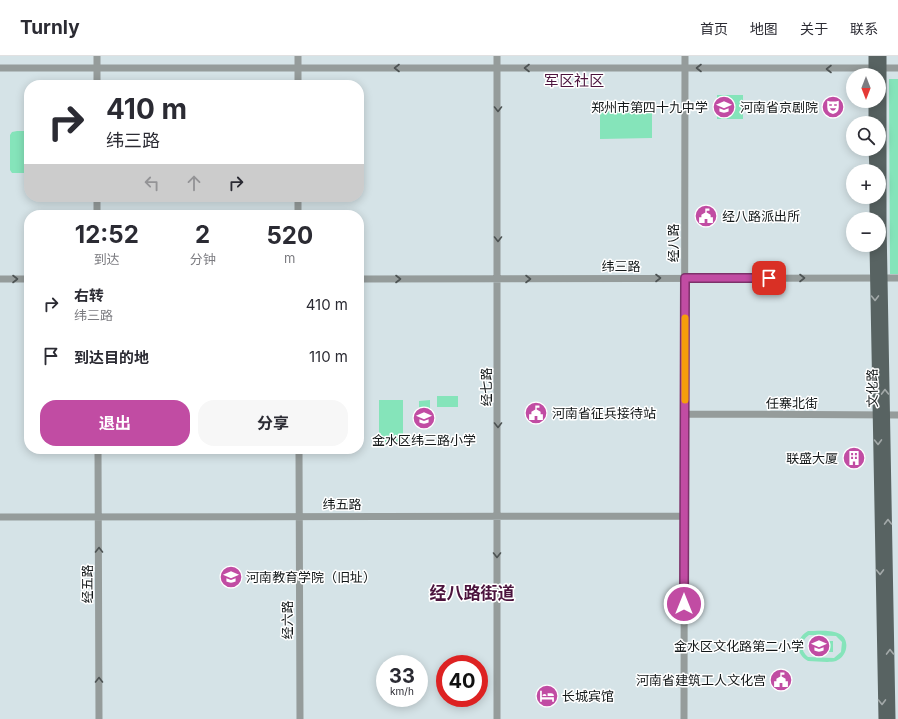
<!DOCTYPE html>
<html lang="zh">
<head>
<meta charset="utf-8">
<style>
	:root { --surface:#fff; --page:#f7f7f7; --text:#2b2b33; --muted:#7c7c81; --line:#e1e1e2; --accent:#c14ca3 }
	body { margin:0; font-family:Inter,"Noto Sans SC",sans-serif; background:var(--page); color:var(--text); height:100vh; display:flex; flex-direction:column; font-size:15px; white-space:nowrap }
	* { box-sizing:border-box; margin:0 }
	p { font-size:13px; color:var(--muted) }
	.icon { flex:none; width:22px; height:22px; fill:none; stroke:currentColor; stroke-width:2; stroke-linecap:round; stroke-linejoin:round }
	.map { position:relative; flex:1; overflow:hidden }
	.sheet { position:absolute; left:24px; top:154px; width:340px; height:244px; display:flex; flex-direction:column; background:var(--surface); border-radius:16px; box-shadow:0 2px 10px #0003 }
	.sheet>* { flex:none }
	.guide { position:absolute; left:24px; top:24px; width:340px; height:122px; border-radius:16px; box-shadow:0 2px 10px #0003; background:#fff; color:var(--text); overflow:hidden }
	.needle { width:26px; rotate:180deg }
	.buttons { position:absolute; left:846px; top:12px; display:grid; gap:8px }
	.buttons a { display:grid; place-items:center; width:40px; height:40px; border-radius:50%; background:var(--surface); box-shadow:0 2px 10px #0003; font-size:20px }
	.speed { position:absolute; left:376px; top:599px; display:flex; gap:8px; font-size:20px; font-weight:700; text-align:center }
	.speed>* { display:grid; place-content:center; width:52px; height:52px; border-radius:50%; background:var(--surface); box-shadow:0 2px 10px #0003; line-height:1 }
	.speed small { font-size:10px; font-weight:400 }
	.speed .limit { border:6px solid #d22; background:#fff; color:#111 }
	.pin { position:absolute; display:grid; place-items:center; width:34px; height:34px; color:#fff; margin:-17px; border-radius:8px; box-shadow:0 2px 6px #0006 }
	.me { position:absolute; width:44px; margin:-22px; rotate:0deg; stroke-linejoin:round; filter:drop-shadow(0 0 3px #0008) }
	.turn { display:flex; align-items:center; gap:14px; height:84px; padding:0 16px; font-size:18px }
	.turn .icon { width:52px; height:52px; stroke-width:2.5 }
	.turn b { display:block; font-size:28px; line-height:34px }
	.lanes { display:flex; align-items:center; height:38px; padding:0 16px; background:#0003; justify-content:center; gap:20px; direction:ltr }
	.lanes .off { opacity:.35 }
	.eta { display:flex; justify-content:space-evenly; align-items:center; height:68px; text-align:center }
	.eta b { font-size:24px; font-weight:700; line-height:28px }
	.primary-button { display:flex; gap:8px; margin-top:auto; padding:8px 16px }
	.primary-button a { flex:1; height:46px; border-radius:16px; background:var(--accent); color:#fff; font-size:16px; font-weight:700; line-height:46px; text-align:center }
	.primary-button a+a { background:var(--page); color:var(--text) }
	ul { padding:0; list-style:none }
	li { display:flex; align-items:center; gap:12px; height:52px; padding:0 16px }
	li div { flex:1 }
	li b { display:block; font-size:15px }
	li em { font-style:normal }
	header { display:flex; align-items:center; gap:24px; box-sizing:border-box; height:56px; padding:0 20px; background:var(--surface); border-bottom:1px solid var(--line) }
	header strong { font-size:19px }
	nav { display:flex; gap:22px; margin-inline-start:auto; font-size:14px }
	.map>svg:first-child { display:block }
</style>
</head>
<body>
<header>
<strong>Turnly</strong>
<nav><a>首页</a><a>地图</a><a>关于</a><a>联系</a></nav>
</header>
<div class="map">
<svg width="898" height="663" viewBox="0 0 898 663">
	<rect width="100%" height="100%" fill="#d5e3e7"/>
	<path fill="#85e4ba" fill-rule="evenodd" d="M889,23H898V218H890Z
		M717,39H743V63H717Z
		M600,55H652V82L600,83Z
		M17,75H29V117H12L10,114V79L12,76Z
		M437,340H458V351H437Z
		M379,344H403V387H379Z
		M430,344V363H419V345Z
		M808,575C821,575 850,571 846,593C845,598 841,603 836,605C828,607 817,605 808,605C795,598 795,582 808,575ZM809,579L836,580L842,586L841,596L834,602L808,601C800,594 800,585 809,579Z
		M812,585H833V596H812Z"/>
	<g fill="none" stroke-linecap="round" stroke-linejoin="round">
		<path stroke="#959c9b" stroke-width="7" d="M97,0V29
			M298,0V29
			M0,12H898
			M97,141V159
			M298,141V159
			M0,223H29
			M359,223L898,222
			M685,358L898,359
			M98,393L99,663
			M299,393L300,663
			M0,461L685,460
			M497,663V0
			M684,663L685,0"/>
		<path stroke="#586362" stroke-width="9" d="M873,0V19
			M882,0V167L891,663
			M873,45V67
			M873,93L874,115
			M874,141V163
			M874,189L883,663"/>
	</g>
	<defs><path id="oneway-chevron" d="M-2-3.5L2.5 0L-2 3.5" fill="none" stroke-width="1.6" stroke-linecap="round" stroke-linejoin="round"/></defs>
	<g stroke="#4d5353">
		<use href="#oneway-chevron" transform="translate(397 12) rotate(-180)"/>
		<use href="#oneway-chevron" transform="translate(527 12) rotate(-180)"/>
		<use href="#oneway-chevron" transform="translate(699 12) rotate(-180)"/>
		<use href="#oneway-chevron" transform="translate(829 13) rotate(180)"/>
		<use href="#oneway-chevron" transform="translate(498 53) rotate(90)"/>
		<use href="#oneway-chevron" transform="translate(498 183) rotate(90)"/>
		<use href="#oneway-chevron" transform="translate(658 222)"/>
		<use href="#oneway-chevron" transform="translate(802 222)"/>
		<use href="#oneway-chevron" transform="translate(15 223)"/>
		<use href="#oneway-chevron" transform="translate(398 223)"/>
		<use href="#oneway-chevron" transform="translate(528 223)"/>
		<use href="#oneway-chevron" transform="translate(498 369) rotate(90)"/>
		<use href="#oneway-chevron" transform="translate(99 494) rotate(-90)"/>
		<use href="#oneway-chevron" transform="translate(497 499) rotate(90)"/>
		<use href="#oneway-chevron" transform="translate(99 624) rotate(-90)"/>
	</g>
	<g stroke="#a3a9a9">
		<use href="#oneway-chevron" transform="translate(875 242) rotate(89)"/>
		<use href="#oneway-chevron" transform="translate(885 336) rotate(-91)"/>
		<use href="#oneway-chevron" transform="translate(878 386) rotate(89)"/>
		<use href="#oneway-chevron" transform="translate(888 466) rotate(-91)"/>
		<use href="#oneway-chevron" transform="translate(880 516) rotate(89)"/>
		<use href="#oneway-chevron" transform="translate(890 596) rotate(-91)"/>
		<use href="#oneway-chevron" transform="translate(882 646) rotate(89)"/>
	</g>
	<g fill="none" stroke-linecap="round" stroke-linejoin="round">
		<g stroke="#7d316a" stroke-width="10">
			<path id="route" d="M684,548L685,222H769"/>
		</g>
		<use href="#route" stroke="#c14ca3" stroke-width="7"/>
		<path stroke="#f59e0b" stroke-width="7" d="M685,344V262"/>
	</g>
	<defs>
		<g id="school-disc" transform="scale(1.15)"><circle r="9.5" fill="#c14ca3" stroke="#fff"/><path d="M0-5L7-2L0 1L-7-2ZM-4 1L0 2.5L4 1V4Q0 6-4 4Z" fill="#fff"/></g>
		<g id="theatre-disc" transform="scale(1.15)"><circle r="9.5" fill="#c14ca3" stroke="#fff"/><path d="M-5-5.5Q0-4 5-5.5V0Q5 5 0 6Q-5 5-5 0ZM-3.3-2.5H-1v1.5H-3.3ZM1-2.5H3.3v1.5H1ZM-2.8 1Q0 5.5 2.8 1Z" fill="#fff"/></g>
		<g id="civic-disc" transform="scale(1.15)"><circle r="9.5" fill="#c14ca3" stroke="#fff"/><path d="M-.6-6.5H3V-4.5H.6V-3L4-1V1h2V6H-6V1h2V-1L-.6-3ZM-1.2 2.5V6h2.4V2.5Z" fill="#fff"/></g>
		<g id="building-disc" transform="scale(1.15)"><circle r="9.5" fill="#c14ca3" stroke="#fff"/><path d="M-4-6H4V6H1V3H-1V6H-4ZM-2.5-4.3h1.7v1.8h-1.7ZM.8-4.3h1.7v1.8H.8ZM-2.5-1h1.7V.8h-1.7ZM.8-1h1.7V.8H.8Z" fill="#fff"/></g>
		<g id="university-disc" transform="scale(1.15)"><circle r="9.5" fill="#c14ca3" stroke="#fff"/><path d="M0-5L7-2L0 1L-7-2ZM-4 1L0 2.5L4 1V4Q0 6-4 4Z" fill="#fff"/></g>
		<g id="hotel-disc" transform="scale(1.15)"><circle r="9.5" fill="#c14ca3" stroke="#fff"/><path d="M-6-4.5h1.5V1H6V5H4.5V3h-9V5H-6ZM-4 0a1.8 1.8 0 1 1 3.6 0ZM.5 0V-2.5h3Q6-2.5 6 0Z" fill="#fff"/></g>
	</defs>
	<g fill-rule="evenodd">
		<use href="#school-disc" x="724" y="51"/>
		<use href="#theatre-disc" x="833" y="51"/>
		<use href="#civic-disc" x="706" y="160"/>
		<use href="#civic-disc" x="536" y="357"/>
		<use href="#school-disc" x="424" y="362"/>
		<use href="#building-disc" x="854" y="402"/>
		<use href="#university-disc" x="231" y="521"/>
		<use href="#school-disc" x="819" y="590"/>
		<use href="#civic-disc" x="781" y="624"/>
		<use href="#hotel-disc" x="547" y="640"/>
	</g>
	<g text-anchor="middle" stroke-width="3" stroke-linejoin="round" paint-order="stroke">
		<g font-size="13" fill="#121718" stroke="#fff" text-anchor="end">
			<text x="708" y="56">郑州市第四十九中学</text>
			<text x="818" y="56">河南省京剧院</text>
			<text x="722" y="165" text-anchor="start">经八路派出所</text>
			<text x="552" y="362" text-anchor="start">河南省征兵接待站</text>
			<text x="424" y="389" text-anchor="middle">金水区纬三路小学</text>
			<text x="838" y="407">联盛大厦</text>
			<text x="246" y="526" text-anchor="start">河南教育学院（旧址）</text>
			<text x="804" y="595">金水区文化路第二小学</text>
			<text x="766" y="629">河南省建筑工人文化宫</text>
			<text x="562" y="645" text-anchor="start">长城宾馆</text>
		</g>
		<g font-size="13" fill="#121718" stroke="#fff">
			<text transform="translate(673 187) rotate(-90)" y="5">经八路</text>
			<text x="621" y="215">纬三路</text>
			<text transform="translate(486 331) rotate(-90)" y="5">经七路</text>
			<text transform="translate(872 332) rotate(-91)" y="5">文化路</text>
			<text x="792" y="352">任寨北街</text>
			<text x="342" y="453">纬五路</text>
			<text transform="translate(87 528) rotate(-90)" y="5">经五路</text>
			<text transform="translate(287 564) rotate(-90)" y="5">经六路</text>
		</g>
		<g font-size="15" fill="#4b133d" stroke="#fff">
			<text x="574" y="30">军区社区</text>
		</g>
		<g font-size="17" font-weight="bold" fill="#4b133d" stroke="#fff">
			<text x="472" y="543">经八路街道</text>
		</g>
	</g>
</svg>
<div class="buttons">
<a><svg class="needle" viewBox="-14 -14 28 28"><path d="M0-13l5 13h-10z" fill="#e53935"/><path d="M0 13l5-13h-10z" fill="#7c7c81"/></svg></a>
<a><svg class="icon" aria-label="search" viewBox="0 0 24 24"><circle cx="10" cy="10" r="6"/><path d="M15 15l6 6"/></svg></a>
<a>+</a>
<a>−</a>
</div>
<div class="speed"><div>33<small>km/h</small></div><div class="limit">40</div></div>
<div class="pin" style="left:769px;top:222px;background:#d93025"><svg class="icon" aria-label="arrive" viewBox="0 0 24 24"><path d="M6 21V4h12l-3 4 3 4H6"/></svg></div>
<svg class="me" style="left:684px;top:548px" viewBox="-20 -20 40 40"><circle r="17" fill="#c14ca3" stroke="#fff" stroke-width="3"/><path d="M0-11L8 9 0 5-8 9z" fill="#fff"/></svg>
<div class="guide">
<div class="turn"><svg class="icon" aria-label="right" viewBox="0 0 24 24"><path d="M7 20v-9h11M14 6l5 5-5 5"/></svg><div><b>410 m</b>纬三路</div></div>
<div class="lanes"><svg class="icon off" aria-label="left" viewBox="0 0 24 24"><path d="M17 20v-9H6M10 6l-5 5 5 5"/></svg><svg class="icon off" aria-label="ahead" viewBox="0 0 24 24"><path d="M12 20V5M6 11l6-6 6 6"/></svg><svg class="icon" aria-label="right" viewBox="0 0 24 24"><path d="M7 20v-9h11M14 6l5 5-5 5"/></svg></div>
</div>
<section class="sheet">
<div class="eta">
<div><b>12:52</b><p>到达</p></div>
<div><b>2</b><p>分钟</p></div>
<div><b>520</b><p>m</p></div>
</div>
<ul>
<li><svg class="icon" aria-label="right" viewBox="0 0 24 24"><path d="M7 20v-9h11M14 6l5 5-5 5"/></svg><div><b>右转</b><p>纬三路</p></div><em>410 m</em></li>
<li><svg class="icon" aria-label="arrive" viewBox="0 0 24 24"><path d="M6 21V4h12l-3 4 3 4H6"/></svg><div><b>到达目的地</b></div><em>110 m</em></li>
</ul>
<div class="primary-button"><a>退出</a><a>分享</a></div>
</section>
</div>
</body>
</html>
